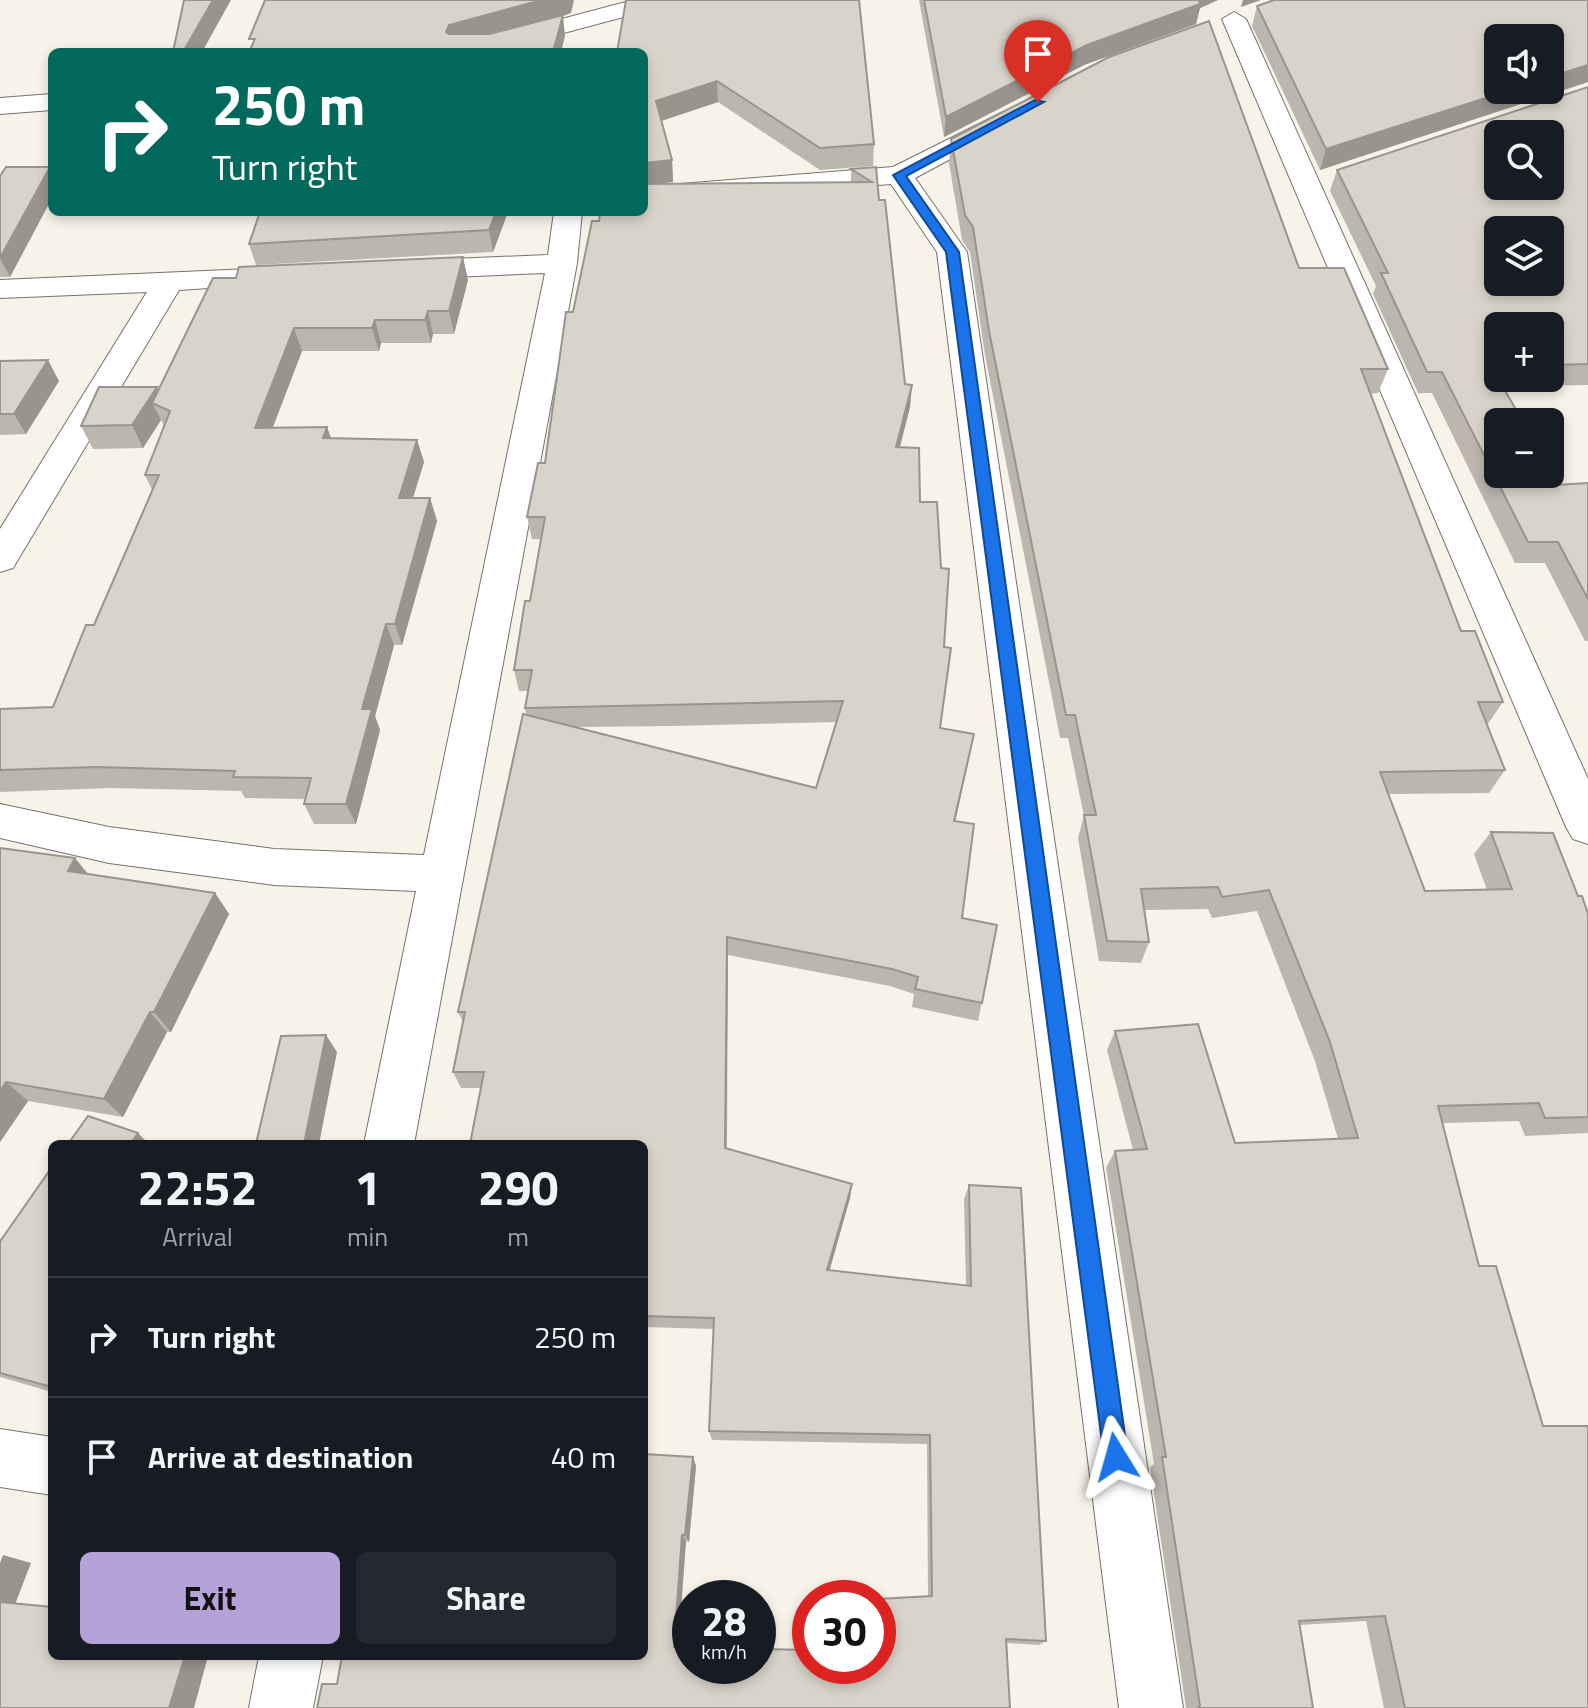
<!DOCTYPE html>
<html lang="en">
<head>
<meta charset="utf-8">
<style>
	:root { --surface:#171b24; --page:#242831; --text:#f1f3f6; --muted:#9ea1a6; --line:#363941; --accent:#b4a2d9 }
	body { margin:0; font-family:"Titillium Web",sans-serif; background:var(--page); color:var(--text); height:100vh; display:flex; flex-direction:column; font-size:30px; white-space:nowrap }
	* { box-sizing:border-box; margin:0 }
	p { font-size:26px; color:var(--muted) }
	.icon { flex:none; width:44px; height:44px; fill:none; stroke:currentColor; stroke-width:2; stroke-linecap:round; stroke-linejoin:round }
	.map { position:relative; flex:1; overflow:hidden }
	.panel { position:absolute; left:48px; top:1140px; width:600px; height:520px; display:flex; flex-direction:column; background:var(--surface); border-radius:12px; box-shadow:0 4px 12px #0003 }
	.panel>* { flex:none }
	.banner { position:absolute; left:48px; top:48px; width:600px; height:168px; border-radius:12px; box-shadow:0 4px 12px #0003; background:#00695c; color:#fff; overflow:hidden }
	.fabs { position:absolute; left:1484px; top:24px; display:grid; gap:16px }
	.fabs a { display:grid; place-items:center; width:80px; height:80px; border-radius:12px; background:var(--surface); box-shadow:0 4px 12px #0003; font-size:40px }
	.speed { position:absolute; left:672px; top:1580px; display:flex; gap:16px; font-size:40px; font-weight:700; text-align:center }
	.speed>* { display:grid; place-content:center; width:104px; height:104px; border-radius:50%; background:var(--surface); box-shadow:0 4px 12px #0003; line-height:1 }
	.speed small { font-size:20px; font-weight:400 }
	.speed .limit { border:12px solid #d22; background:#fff; color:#111 }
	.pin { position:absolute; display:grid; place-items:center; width:68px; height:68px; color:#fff; margin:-82px -34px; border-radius:50% 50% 50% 0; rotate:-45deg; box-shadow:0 0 8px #0007 }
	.pin .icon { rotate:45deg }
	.me { position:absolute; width:88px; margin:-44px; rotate:352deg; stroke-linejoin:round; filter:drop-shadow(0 0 6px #0008) }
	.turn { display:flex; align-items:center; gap:28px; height:168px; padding:0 32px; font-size:36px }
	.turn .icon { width:104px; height:104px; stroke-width:2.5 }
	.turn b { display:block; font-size:56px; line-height:68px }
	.eta { display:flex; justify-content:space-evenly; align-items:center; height:136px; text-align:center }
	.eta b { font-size:48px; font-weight:700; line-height:56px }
	.primary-button { display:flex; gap:16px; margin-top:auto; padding:16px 32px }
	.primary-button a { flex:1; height:92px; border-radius:12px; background:var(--accent); color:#111; font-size:32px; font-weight:700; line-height:92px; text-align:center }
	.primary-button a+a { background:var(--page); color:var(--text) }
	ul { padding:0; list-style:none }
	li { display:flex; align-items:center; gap:24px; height:120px; padding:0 32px; border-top:2px solid var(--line) }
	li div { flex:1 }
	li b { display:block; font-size:30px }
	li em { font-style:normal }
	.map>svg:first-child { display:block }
</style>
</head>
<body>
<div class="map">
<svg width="1588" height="1708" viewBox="0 0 1588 1708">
	<rect width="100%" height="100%" fill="#f7f3e9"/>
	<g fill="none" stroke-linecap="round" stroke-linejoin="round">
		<g stroke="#77736a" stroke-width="2">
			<path id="minor" d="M633,0H672L668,5L493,52H453L456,47Z
				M1234,12L1246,19L1588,779V844L1573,839L1566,827L1222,19Z
				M52,94V110L0,114V98Z
				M1003,112L1012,114L1016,120L1012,126L915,178L967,252L1183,1708H1119L937,252L891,184L644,203V187L893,167Z
				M554,212H582L577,263L414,1144H364L416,891L274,885L109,863L0,838V804L109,827L274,849L424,855L545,273L406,279L395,276L391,270L395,264L406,261L548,255Z
				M273,268L284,271L288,277L284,283L179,290L13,568L0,572V529L147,292L0,298V280Z
				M0,1429L52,1437V1495L0,1487Z
				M259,1656H323L313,1708H249Z"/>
		</g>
		<use href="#minor" fill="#fff" fill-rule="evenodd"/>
	</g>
	<path fill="#bbb6af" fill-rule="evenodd" d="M626,0H859L874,144L873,166L820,170L718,102L661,121L672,160L673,182L647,184L851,182V169L876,167L879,200H885L905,384L912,385L910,407L900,447L919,448L920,502H937L941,568L949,569L944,647L951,648L940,728L974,734L955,822L974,824L962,918L997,925L978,1021L912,1007L914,994L890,986L728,955L727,1149L852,1184L850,1198L829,1271L966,1286L964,1199L969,1185L1021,1188L1046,1641L1039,1645L1007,1643L1010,1708H317L322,1684H337L342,1656H644V1454L693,1457L696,1466L689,1542L686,1541L678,1647H690V1666H758V1649L810,1650V1666H878V1599L928,1596L927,1444L712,1440L709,1431L714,1329L644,1327V1144H470L481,1088H461L453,1072L463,1022L458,1012L523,714L526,715L525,708L528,691H519L514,670L525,601H530L541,539H532L527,517L538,463H545L566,312H573L592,221H599L600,212H644V52H617ZM836,722L816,788L577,727L671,726Z
		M919,0H1218L1200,8L1196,24L1084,65L944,137Z
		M1588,0V82L1320,170L1252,26L1257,6Z
		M1588,87V385L1503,386L1555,485L1588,483V641H1585L1545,563H1515L1432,393H1418L1373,294L1376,286L1330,191L1337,170ZM1498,326H1550V378H1498Z
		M951,139L1299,268L1388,369L1378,393L1370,394L1461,631L1503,702L1487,725L1505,770L1489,793L1388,794L1425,891L1487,890L1474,854L1491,832L1578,896L1588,914V1133L1525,1136L1519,1121L1443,1123L1588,1708H1384L1366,1621L1300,1625L1313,1708H1186L1150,1467L1154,1464L1106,1168L1115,1151L1133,1150L1107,1050L1115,1031L1235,1143L1338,1139L1315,1061L1257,911L1212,918L1208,909L1145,910L1149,942L1141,963L1099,961L1078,838L1084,816L1068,738H1060L985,355L970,252L962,240L949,163Z
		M50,167L52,171V198L10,277H0V176Z
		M193,212H508L493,252L256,265L249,244L260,214L194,216Z
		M213,278L468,280L454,334H433L431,343H381L379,351H302L273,427L331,438L417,440L424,462L413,498H430L437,521L402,645H394L375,716L380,730L356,824H314L304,804L305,799L245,798L241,791L111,788L0,792V709L53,707L94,625L152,490L145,475L164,426L161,420L143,448L93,449L81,426L158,390Z
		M0,361L59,381L26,434L0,435Z
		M0,848L88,874L215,893L229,914L171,1032H167L123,1117L28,1101L0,1142Z
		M52,1167V1392L0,1377V1240H1Z"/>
	<path fill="#98948e" d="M213,0H231L202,52H183Z
		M542,0H574L571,13L563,16L565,36L561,52L453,45L446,32L449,25Z
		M1194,0H1218L1200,8L1196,24L1084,65L944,137L946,117L1087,45Z
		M1243,0H1261L1241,7Z
		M1588,65V82L1320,170L1326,149L1511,90H1550V77Z
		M717,81L718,102L658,122L656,101Z
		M672,160L673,182L644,185V163Z
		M50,167L52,171V198L10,277L0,258Z
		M496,212H508L493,252L489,230Z
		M463,257L468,280L454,334L449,311Z
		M428,311L433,334L431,343L425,320Z
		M375,320L381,343L379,351L372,328Z
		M294,328L302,351L264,450L255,428Z
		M48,360L59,381L26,434L14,414Z
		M912,385L910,407L894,469L896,447Z
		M157,387L167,410L152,403L161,420L143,448L132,425Z
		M327,427L335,449L323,438Z
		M417,440L424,462L406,520L399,498Z
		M430,498L437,521L402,645L395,624Z
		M386,624L394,645L375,716L380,730L356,824L346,804L362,709Z
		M974,734L970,754L951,841L954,821Z
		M75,858L93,880L68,871Z
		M215,893L229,914L171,1032L154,1012Z
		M727,937L728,955L726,1163L725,1148Z
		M150,1012L167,1032L123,1117L104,1099Z
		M326,1035L337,1052L319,1144H304Z
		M6,1082L28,1101L0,1142V1091Z
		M138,1133L149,1144H135L132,1142Z
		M852,1184L850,1198L826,1283L827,1270Z
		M693,1457L696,1466L689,1542L685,1535Z
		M682,1535L686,1541L678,1650L674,1647Z
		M3,1555L31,1563L14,1607L0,1604V1563Z
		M185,1656H208L194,1708H169Z"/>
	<path fill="#d9d4cb" stroke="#98948e" stroke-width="2" fill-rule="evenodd" d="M184,0H213L183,52H173Z
		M265,0H542L449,25L446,32L449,34H489L563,15L553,52H249L255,39H249Z
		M626,0H859L874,144L820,148L717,81L656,101L672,160L644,163V52H617Z
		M924,0H1199L1200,4L1087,45L946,117Z
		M1274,0H1588V65L1550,77V38H1498V90H1511L1326,149L1257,6Z
		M1209,21L1299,268H1344L1388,369H1361L1461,631H1475L1503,702H1478L1505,770L1380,772L1425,891L1512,889L1491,832L1553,833L1578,896H1582L1588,914V1117L1545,1118L1539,1103L1438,1106L1479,1266H1496L1543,1426H1588V1708H1405L1385,1616L1299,1621L1313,1708H1198L1200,1706L1162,1457H1166L1115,1151L1147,1149L1115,1031L1198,1024L1235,1143L1358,1138L1330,1042L1269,890L1222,897L1218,887L1141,889L1149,942L1107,941L1084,815H1096L1075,715H1066L989,331L973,227L965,215L951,139L1109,57Z
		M1588,87V364L1550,365V326H1498V365L1491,366L1523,422H1498V474H1550L1555,485L1588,483V599L1558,542H1528L1442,372H1427L1381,273H1388L1337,170ZM1498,134H1550V186H1498ZM1498,230H1550V282H1498Z
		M6,167H50L0,258V176Z
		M876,167L879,200H885L905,384L912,385L896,447L919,448L920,502H937L941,568L949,569L944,647L951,648L940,728L974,734L954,821L974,824L962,918L997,925L982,1003L915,989L918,977L892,969L727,937L725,1148L852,1184L827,1270L971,1286L969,1185L1021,1188L1046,1641L1006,1639L1010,1708H317L322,1684H337L342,1656H644V1454L693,1457L685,1535H682L674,1647H690V1666H758V1649L810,1650V1666H878V1599L932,1596L930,1435L709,1431L714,1318L644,1316V1144H470L484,1072H453L465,1012H458L523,714L816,788L843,701L525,708L532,670H514L525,601H530L545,517H527L538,463H545L566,312H573L592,221H599L600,212H644V184L872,182L851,169Z
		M260,212H496L489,230L249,244Z
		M463,257L449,311H428L425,320H375L372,328H294L255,428L327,427L323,438L417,440L399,498H430L395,624H386L362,709H372L346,804H304L311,778L233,777L235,771L97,767L0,770V709L53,707L86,625H94L159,475H145L170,411L152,403L213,278H236L239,267Z
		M48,360L14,414H0V361Z
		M99,387H157L132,425L81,426Z
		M0,848L75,858L68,871L215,893L154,1012H150L104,1099L6,1082L0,1091Z
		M326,1035L304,1144H256L281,1036Z
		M88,1116L138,1133L132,1142L141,1144H68Z
		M52,1167V1387L0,1373V1240H1Z
		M0,1602L52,1607V1656H185L169,1708H0Z"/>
	<path fill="#1a73e8" stroke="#114b97" stroke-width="2" d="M1035,100L1044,102L906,176L959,252L1128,1457L1125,1465L1116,1469L1108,1465L1104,1457L946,252L893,175Z"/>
</svg>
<div class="fabs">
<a><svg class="icon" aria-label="sound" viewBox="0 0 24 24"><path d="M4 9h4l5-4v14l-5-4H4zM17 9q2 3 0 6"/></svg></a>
<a><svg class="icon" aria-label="search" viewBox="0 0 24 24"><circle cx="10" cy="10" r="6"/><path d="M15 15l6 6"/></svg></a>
<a><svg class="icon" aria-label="layers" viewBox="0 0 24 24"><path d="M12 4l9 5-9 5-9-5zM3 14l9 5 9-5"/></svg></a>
<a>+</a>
<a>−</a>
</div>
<div class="speed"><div>28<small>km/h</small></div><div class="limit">30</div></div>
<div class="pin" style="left:1038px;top:102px;background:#d93025"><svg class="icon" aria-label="arrive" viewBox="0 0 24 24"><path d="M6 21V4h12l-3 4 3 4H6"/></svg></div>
<svg class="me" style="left:1116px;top:1457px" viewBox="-20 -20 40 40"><path d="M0-17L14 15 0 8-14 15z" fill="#1a73e8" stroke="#fff" stroke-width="4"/></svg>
<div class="banner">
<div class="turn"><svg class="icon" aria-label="right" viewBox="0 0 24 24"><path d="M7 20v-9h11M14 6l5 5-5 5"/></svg><div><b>250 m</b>Turn right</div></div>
</div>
<section class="panel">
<div class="eta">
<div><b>22:52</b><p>Arrival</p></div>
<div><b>1</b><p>min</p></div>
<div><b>290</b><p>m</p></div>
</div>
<ul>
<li><svg class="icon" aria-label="right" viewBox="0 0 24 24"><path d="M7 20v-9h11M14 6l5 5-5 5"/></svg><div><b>Turn right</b></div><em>250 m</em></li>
<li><svg class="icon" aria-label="arrive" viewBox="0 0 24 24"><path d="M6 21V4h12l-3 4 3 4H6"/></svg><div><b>Arrive at destination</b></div><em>40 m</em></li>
</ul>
<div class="primary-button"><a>Exit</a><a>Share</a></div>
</section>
</div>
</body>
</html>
